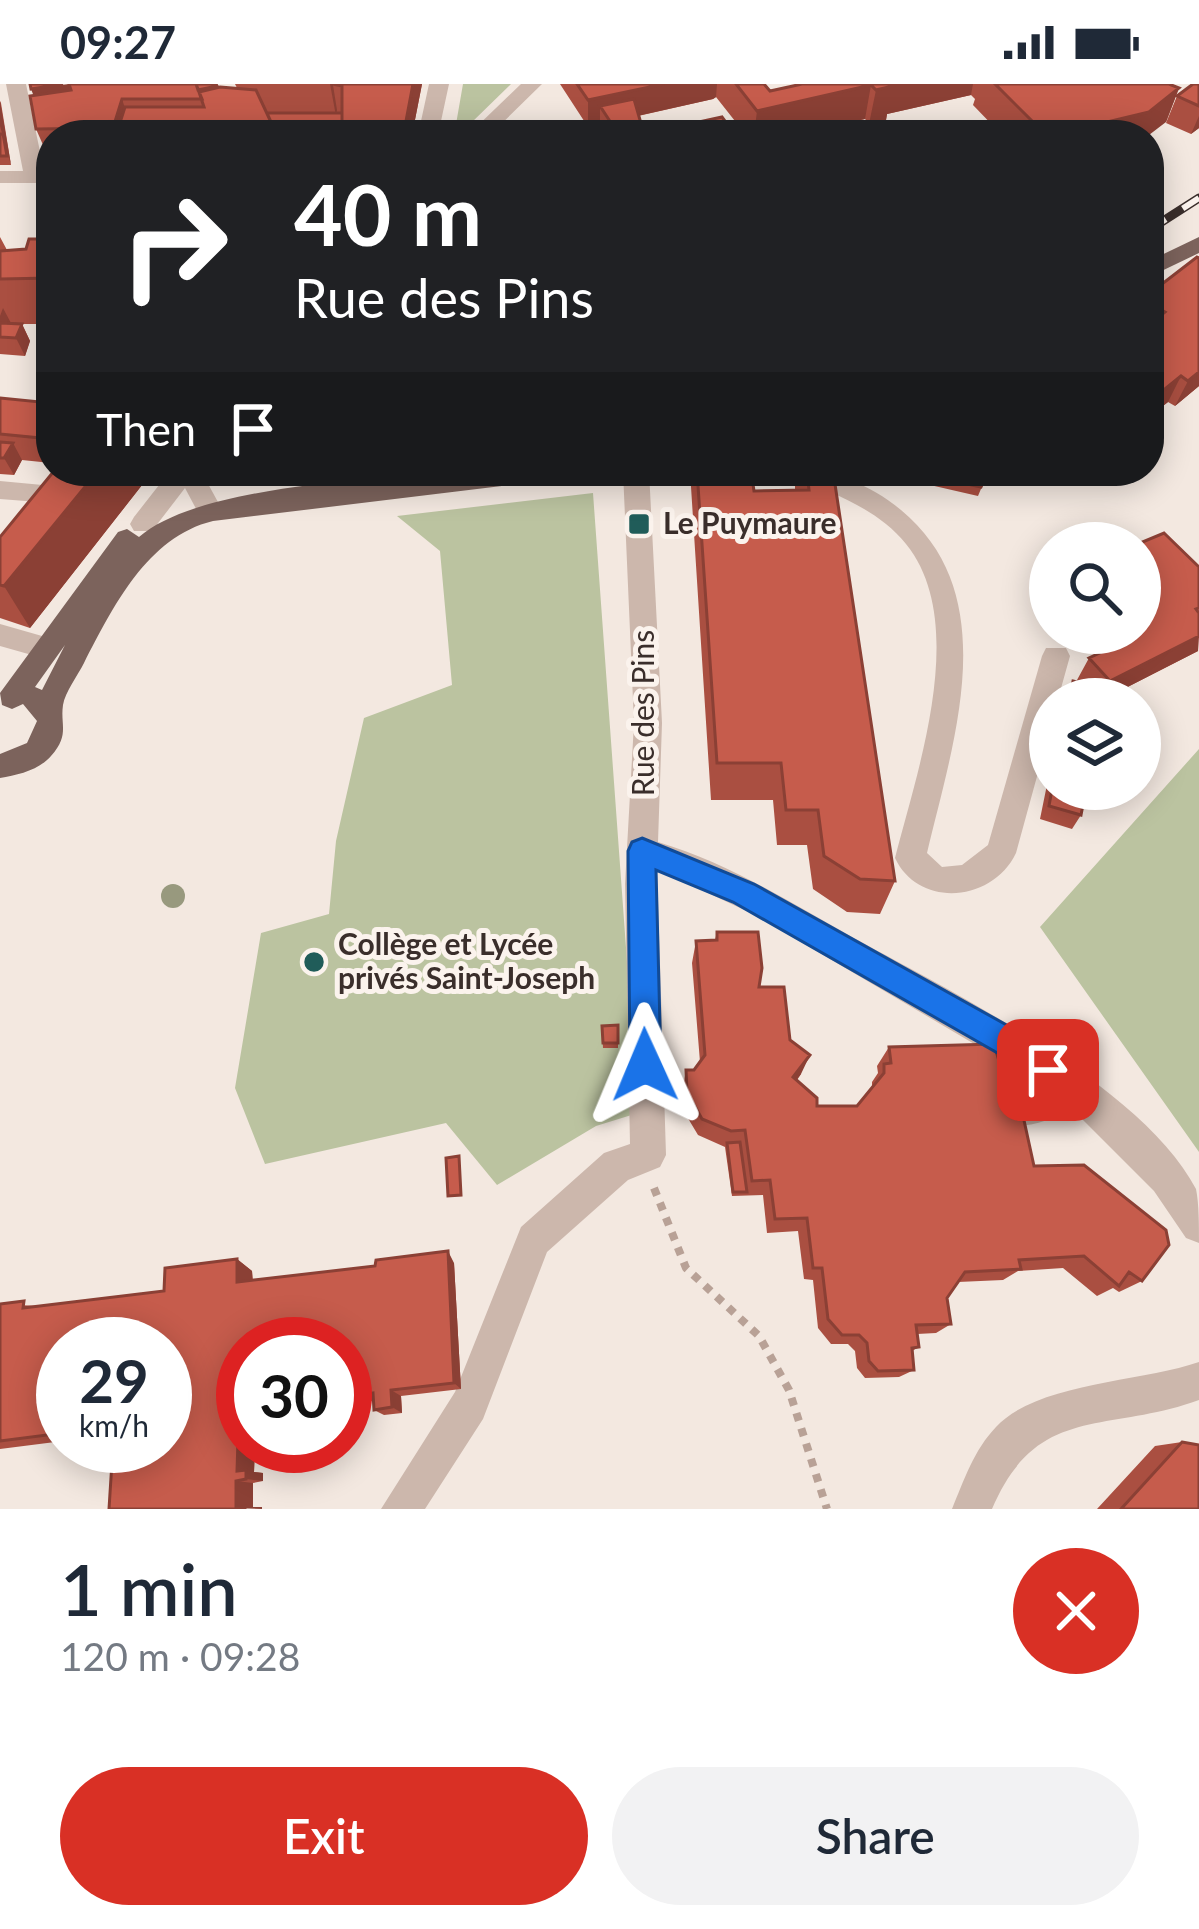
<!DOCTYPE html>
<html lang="en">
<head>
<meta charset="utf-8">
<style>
	:root { --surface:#fff; --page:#f2f2f3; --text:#1f2937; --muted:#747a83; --accent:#d93025 }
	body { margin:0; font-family:Lato,sans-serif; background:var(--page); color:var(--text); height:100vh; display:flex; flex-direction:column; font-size:45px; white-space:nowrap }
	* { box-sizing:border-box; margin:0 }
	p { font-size:39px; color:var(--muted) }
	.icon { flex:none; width:66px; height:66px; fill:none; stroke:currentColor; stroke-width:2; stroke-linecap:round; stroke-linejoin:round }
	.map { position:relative; height:1425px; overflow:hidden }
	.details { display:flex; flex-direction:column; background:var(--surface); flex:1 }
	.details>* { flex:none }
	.guide { position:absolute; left:36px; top:36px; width:1128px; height:366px; border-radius:48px; box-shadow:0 6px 30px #0003; background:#202124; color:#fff; overflow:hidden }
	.fabs { position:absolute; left:1029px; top:438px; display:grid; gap:24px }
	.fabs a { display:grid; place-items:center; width:132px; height:132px; border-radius:50%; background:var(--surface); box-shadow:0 6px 30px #0003; font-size:60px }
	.speed { position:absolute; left:36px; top:1233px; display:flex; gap:24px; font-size:60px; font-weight:700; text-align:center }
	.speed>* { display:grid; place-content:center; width:156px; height:156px; border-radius:50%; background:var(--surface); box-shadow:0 6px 30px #0003; line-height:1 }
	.speed small { font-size:30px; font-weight:400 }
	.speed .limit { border:18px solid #d22; background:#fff; color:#111 }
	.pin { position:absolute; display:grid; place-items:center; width:102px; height:102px; color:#fff; margin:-51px; border-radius:24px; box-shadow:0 6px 18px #0006 }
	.me { position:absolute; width:132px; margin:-66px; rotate:359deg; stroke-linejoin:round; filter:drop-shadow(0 0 9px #0008) }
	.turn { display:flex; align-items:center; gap:42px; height:252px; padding:0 60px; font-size:54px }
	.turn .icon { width:156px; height:156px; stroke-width:2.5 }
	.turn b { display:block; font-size:84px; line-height:102px }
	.then { display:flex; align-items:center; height:114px; padding:0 60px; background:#0003; gap:24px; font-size:45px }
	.round { display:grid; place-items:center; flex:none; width:126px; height:126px; border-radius:63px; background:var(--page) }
	.summary { display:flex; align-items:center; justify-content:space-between; height:204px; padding:0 60px }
	h1 { font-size:72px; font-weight:600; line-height:90px }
	.primary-button { display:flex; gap:24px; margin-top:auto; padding:24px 60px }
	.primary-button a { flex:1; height:138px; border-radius:72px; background:var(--accent); color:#fff; font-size:48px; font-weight:600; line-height:138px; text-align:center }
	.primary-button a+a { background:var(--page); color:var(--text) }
	.status { display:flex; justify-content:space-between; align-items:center; height:84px; padding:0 60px; background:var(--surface); direction:ltr }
	.status svg { height:33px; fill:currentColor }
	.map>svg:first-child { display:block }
</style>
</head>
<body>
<div class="status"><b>09:27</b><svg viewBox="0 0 49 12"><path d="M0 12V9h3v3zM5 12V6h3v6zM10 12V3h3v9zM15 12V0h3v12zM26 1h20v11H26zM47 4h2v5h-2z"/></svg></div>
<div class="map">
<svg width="1199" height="1425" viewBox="0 0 1199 1425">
	<rect width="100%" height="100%" fill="#f3e8e0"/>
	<path fill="#bbc3a0" d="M463,0H511L470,40L455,46Z
		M593,409L638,1029L596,1042L497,1101L446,1039L265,1080L235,1004L261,849L329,830L336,757L364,634L452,601L440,467L397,432Z
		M1199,665V1068L1040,843Z"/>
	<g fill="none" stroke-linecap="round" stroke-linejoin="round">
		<path stroke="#b8a196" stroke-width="8" stroke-dasharray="8 8" stroke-linecap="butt" d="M654,1104L686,1184L759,1252L789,1306L827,1425"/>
		<path fill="#ccb7ac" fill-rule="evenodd" d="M6,0H26L44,87H51V99H0V87H23Z
			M429,0H449L438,51H418Z
			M521,0H542L490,51H468Z
			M170,387H201L224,429L220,436H202L185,404L152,447H134L130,440L134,433Z
			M623,387H649L662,639L658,758C729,779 791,819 854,854C954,909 1143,1003 1196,1105C1199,1119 1199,1143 1199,1159L1186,1154L1154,1107L1071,1024C1051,1039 1012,1048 989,1038L984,1026L989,1014L1042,1002L1027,991L757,832L657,785L666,1071L660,1083L628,1096L547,1168L483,1335L425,1425H381L455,1308L521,1143L604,1069L630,1060L625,800L634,639Z
			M792,387C835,387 868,399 901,426C1005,512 953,658 927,769L942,783L962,781L988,761L1042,572L1046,564H1066L1070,572L1058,615H1050V645L1016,769C993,818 919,825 895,774C917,687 970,539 906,460C879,426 835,410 796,393Z
			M0,397L64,403L72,406L77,421L64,430L55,428L51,419L0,415Z
			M0,540L56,556L60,564L46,575L0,562Z
			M1199,1278V1316C1106,1350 1037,1319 992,1425H952C964,1396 974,1366 996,1343C1036,1299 1141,1298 1199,1278Z"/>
		<path fill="#7c635c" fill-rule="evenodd" d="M1199,153V169L1149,193V177Z
			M466,387H565L552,396L213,437C147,453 113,523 84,579C78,591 65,608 63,621C60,641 70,651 51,672C39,686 18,691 0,694V670L27,659L37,637L23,620L12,625L2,621L0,609L118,448L127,445L139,453C200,400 383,395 466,387ZM65,561L42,606L35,603Z"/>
		<g stroke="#3a2e2b" stroke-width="9">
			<path id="rail" d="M1149,146L1199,114"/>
		</g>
		<use href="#rail" stroke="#fbf3ed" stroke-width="6" stroke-dasharray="20" stroke-linecap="butt"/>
	</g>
	<circle fill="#98997e" cx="173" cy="812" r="12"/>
	<path fill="#aa4f41" d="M235,0H422L412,51H51V79L36,45L30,12L237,4Z
		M560,0H764L770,7L802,0H1169L1179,4L1166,38L1000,49L973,21L975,15L971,11L887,30L886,36L869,40L865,35L795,51H746L716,13L713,15L638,32L644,50L733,51H607L600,40L588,43Z
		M1199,0V44L1191,50L1166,39L1177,12Z
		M0,17L1,19L11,81H0Z
		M0,153L7,166L26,165L51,155V240H22L30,257L25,272L0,270Z
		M1199,174V302L1175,322L1168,318L1149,333V210Z
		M0,314L51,319V379L22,376L14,391L0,390Z
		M54,387H153L30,544L0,534V453Z
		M690,387H751L754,407H795V387H807L895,797L880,830L847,828L813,805L807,761H777L773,716H711Z
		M1076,387H1112L1096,400Z
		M988,388L978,412L917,398L920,390Z
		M1199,483L1198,567L1104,615H1064L1073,597L1078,598L1077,596L1089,574L1097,570L1086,557L1090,549H1140Z
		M1050,686V705H1086L1081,731L1072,745L1040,735Z
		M717,848L759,903L790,956L801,990L797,996L817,1022H857L872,1003V998L878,989L877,982L889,963L1034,1082L1142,1197L1119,1208L1113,1204L1097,1212L1063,1184L1018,1187L1003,1196L958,1198L947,1214L951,1240L936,1249L917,1250L919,1263L912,1267L914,1286L899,1293L865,1294L857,1284L855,1267L848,1260H831L818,1244L813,1196L804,1195L798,1147L767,1149L763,1111L732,1112L725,1063L698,1051L683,1026V1004L686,986H694L700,978L692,879L696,857L715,856Z
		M618,941V964H603L602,942Z
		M237,1175L252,1187L253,1197L454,1179L461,1305L401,1312L402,1329L384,1331L374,1326L373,1317L345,1320V1260H243V1362H255L254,1388L263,1389V1397L253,1399V1423H262L109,1425L165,1362L63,1260V1357L0,1365V1220L38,1222L164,1207Z
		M1182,1358L1199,1425H1097L1155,1362Z"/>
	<path fill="#8b4035" d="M69,0L75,17L38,23L31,5Z
		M330,0H344L333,1L337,26L336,32Z
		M413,0H422L412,51H392Z
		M664,0H717L716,13L713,15L610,38L600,22V40L588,43V16Z
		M888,0H973L971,11L887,30L886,36L869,40L876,6Z
		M871,1L865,35L795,51H754L757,27Z
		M1179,4L1166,38L1149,51H1053Z
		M122,15L133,49L116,51L113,44Z
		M0,17L11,81L0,42Z
		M1199,32V44L1191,50Z
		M3,224L12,241L0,244V232Z
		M22,240L30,257L25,272L16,254Z
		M1199,288V302L1175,322L1188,297Z
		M1181,292L1168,318L1149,333V318Z
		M13,359L22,376L14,391L4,374Z
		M98,387H153L30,544L4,502Z
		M1102,387H1112L1096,400Z
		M1199,552L1198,567L1104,615H1099L1110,597Z
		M810,971L801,990L785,1011L793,993Z
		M448,1167L454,1179L461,1305L454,1299Z
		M237,1175L252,1187L253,1209L237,1198Z
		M391,1306L401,1312L402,1329L392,1323Z
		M239,1327L243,1328V1362H255L254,1388L263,1389V1397L246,1395L237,1387Z
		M236,1397L253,1399V1423H262V1425L236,1424Z"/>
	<path fill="#c65c4c" stroke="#8b4035" stroke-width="3" d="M30,0H63L31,5Z
		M69,0H196L202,15H122L113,44L36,45L30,12L71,6Z
		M196,0H216L217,2L198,6Z
		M333,0H413L406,37L392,51H342V2Z
		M577,0H664L588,16Z
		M736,0H764L770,7L802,0H891L893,2L876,6L871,1L757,27Z
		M995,0H1169L1179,4L1149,28L1053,51H992L1036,41Z
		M1193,0H1199V22L1177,12Z
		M220,3L256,6L277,51H116L125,23H204L199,8Z
		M634,15L644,50L722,33L733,48L718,51H619L600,22Z
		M267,29H342V51H277Z
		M0,50H3L7,72H0Z
		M29,155H51V194L0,195V167L26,165Z
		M1197,173L1199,174V288L1188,297L1181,292L1149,318V274L1154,271L1149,268V239L1151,240L1165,228L1149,219V210Z
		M0,239L22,240L16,254L0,253Z
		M50,248L51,265L44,264Z
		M0,314L51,319V355L0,350Z
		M0,358L13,359L4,374H0Z
		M54,387H98L4,502L0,501V453Z
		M697,387H751L754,407L809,406L807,387H833L895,797L860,795L824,772L818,726H786L781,679H717Z
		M921,387H982L988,388L981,403L920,390Z
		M1164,449L1199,483V524L1196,525L1199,529V552L1110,597L1089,574L1121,559L1112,549H1140V459Z
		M1073,597L1104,605L1102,615H1070Z
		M1052,705H1086L1081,731L1049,722Z
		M717,848H758L762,884L759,903H784L790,956L810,971L793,993L817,1014V1022H857L884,989V980L891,979L889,963L994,960L999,977H1011L1034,1082L1084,1081L1166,1146L1169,1161L1142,1197L1129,1188L1119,1202L1084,1172L1019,1176L1021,1185L965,1188L947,1214L951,1240L916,1241L919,1263L912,1264L914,1286L878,1287L869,1277L867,1259L859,1251H842L828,1235L822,1184H813L807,1134L775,1135L770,1096L752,1097L745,1046L731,1047L702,1035L687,1008L686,986H694L705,971L696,857L717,856Z
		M618,941V959H603L602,942Z
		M740,1058L747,1108H733L727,1059Z
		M459,1072L461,1111L448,1112L446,1074Z
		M448,1167L454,1299L391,1306L392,1323L374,1326L373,1309L345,1313V1260H243V1326L239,1327L237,1387L246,1386V1395L236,1397V1424L245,1422V1425H109L113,1362H165V1260H63V1349L0,1357V1220L24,1217L23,1224L164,1207L165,1184L237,1175V1198L375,1182L376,1176Z
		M1182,1358L1199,1361V1425H1121Z"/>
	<path fill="#1a73e8" stroke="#114b97" stroke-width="3" d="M642,754L754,800L1037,958L1059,975L1064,986L1059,997L1048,1001L1015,979L733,818L656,786L661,981L656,992L645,996L634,992L630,981L628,767L632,758Z"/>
	<g fill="#205c59" stroke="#fbf3ed" stroke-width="4.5">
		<rect x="627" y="428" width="24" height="24" rx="6"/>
		<circle cx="314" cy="878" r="12"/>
	</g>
	<g text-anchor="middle" stroke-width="10" stroke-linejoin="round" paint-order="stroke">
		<g font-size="30" font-weight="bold" fill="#3a2e2b" stroke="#fbf3ed" text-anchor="start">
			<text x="663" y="450">Le Puymaure</text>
			<text x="338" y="871">Collège et Lycée<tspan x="338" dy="34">privés Saint-Joseph</tspan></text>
		</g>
		<g font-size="30" fill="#3a2e2b" stroke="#fbf3ed">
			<text transform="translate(644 629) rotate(-90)" y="10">Rue des Pins</text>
		</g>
	</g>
</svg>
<div class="fabs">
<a><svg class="icon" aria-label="search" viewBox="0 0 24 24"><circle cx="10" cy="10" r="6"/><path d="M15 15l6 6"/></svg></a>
<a><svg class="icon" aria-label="layers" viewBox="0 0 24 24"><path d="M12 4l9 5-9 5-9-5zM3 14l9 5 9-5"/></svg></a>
</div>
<div class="speed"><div>29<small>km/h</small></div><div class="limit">30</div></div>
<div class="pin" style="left:1048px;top:986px;background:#d93025"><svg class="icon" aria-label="arrive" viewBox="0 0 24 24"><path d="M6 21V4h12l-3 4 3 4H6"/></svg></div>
<svg class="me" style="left:645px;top:981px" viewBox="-20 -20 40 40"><path d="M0-17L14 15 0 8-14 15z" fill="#1a73e8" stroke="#fff" stroke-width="4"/></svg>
<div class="guide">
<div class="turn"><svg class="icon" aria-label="right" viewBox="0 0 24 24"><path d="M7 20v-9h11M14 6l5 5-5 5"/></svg><div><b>40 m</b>Rue des Pins</div></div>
<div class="then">Then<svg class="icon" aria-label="arrive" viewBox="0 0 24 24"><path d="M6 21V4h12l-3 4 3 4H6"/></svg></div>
</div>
</div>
<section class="details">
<div class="summary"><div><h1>1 min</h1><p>120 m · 09:28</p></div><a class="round" style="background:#d93025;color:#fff"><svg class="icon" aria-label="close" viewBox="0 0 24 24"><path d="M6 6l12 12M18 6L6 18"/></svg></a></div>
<div class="primary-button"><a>Exit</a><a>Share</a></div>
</section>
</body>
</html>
